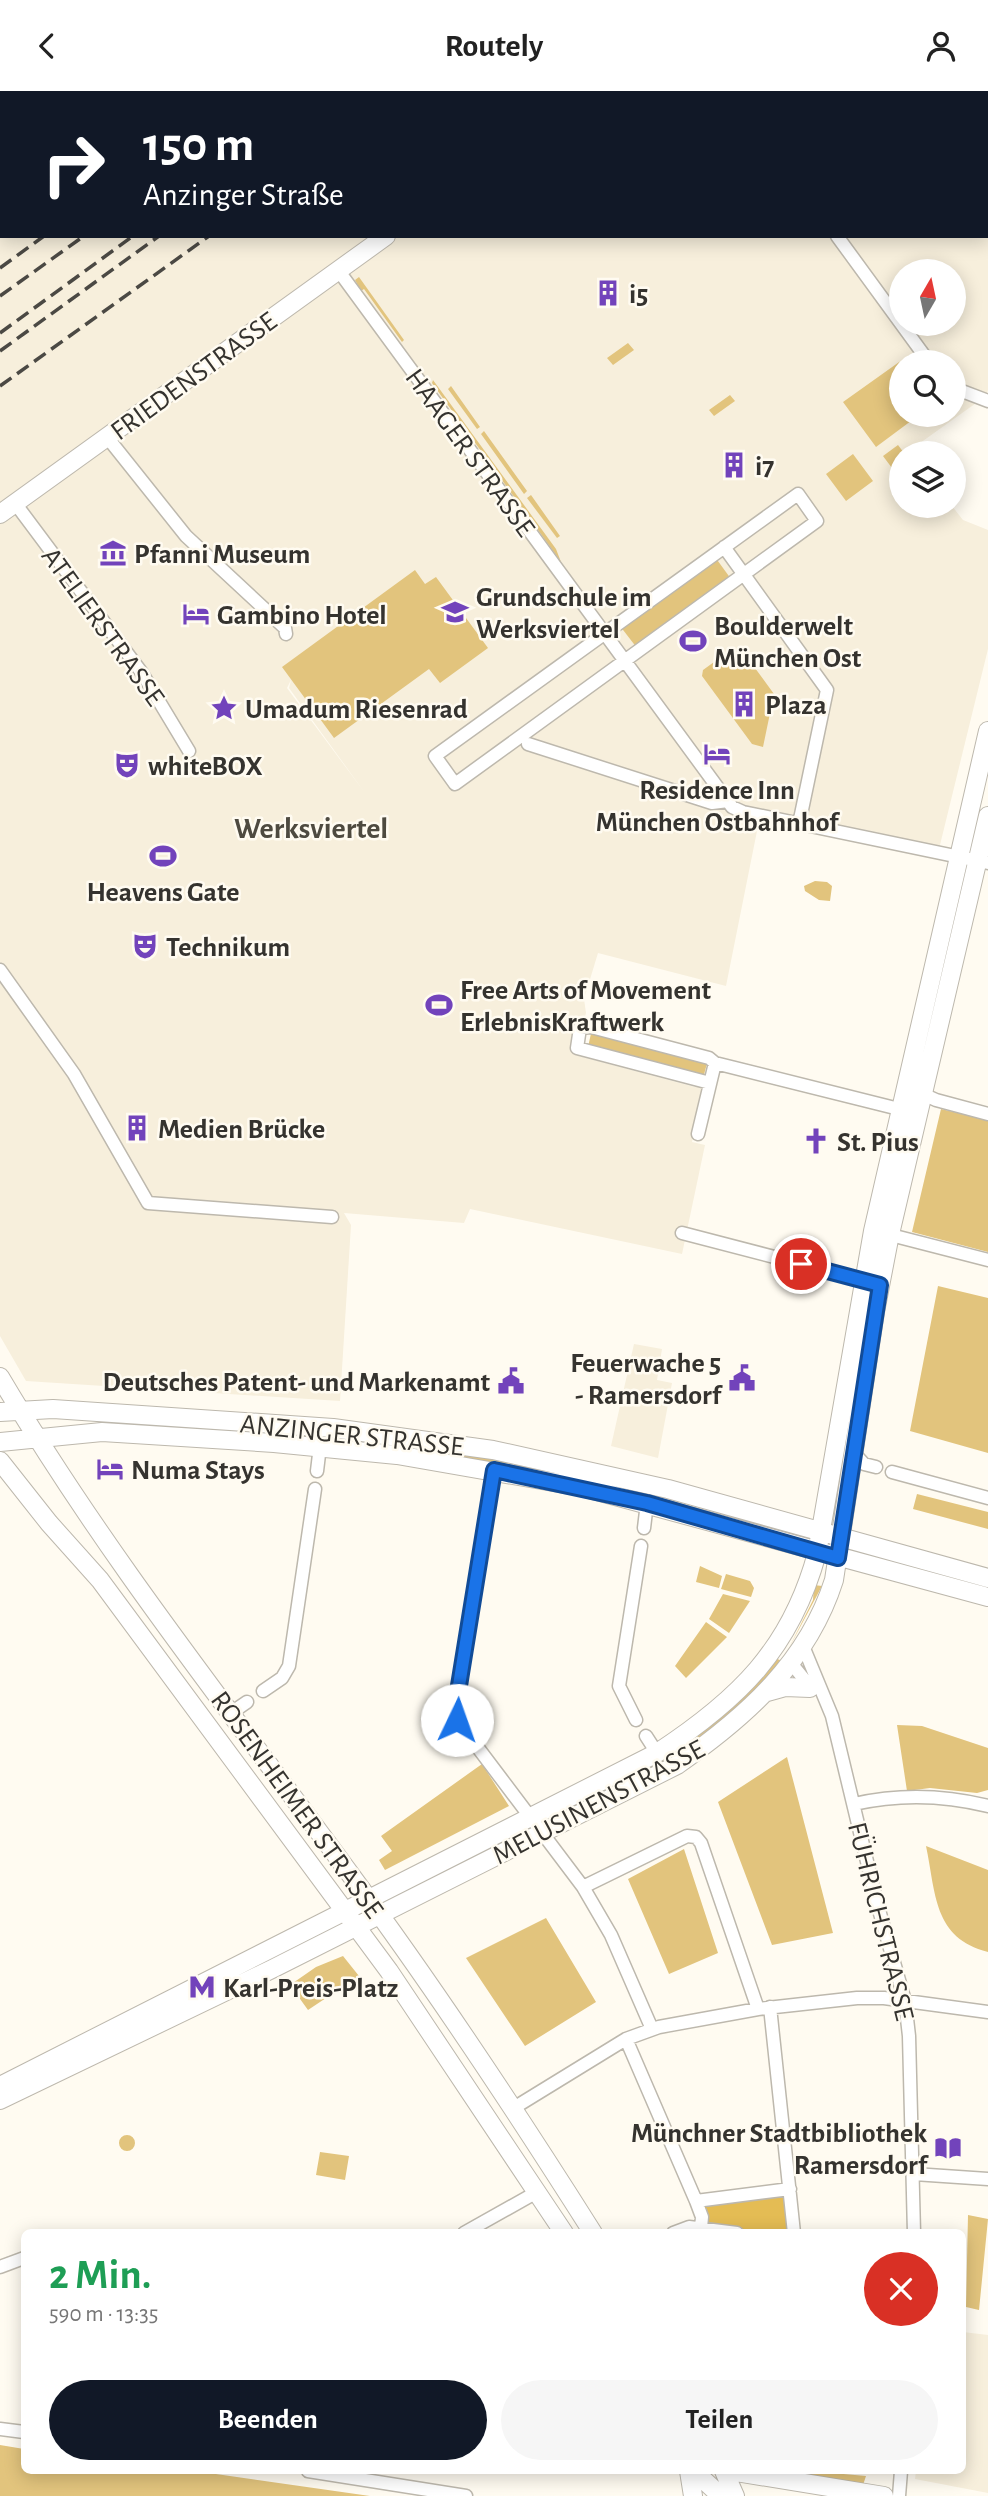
<!DOCTYPE html>
<html lang="de">
<head>
<meta charset="utf-8">
<style>
	:root { --surface:#fff; --page:#f6f6f6; --text:#222; --muted:#767676; --accent:#111827 }
	body { margin:0; font-family:"Alegreya Sans",sans-serif; background:var(--page); color:var(--text); height:100vh; display:flex; flex-direction:column; font-size:26px; white-space:nowrap }
	* { box-sizing:border-box; margin:0 }
	p { font-size:23px; color:var(--muted) }
	.icon { flex:none; width:38px; height:38px; fill:none; stroke:currentColor; stroke-width:2; stroke-linecap:round; stroke-linejoin:round }
	.map { position:relative; flex:1; overflow:hidden }
	.drawer { position:absolute; left:21px; top:2138px; width:945px; height:245px; display:flex; flex-direction:column; background:var(--surface); border-radius:10px; box-shadow:0 4px 18px #0003 }
	.drawer>* { flex:none }
	.hud { position:absolute; left:0px; top:0px; width:989px; height:147px; box-shadow:0 4px 18px #0003; background:#111827; color:#fff; overflow:hidden }
	.needle { width:46px; rotate:9deg }
	.fabs { position:absolute; left:889px; top:168px; display:grid; gap:14px }
	.fabs a { display:grid; place-items:center; width:77px; height:77px; border-radius:50%; background:var(--surface); box-shadow:0 4px 18px #0003; font-size:35px }
	.pin { position:absolute; display:grid; place-items:center; width:60px; height:60px; color:#fff; margin:-30px; border:4px solid #fff; border-radius:50%; box-shadow:0 2px 7px #0007 }
	.me { position:absolute; width:77px; margin:-38px; rotate:3deg; stroke-linejoin:round; filter:drop-shadow(0 0 5px #0008) }
	.turn { display:flex; align-items:center; gap:24px; height:147px; padding:0 28px; font-size:32px }
	.turn .icon { width:91px; height:91px; stroke-width:2.5 }
	.turn b { display:block; font-size:49px; line-height:60px }
	.round { display:grid; place-items:center; flex:none; width:74px; height:74px; border-radius:37px; background:var(--page) }
	.overview { display:flex; align-items:center; justify-content:space-between; height:119px; padding:0 28px }
	h1 { font-size:42px; font-weight:700; line-height:52px; color:#1e9e55 }
	.action { display:flex; gap:14px; margin-top:auto; padding:14px 28px }
	.action a { flex:1; height:80px; border-radius:42px; background:var(--accent); color:#fff; font-size:28px; font-weight:700; line-height:80px; text-align:center }
	.action a+a { background:var(--page); color:var(--text) }
	header { display:flex; justify-content:space-between; align-items:center; height:91px; padding:0 28px; background:var(--surface); font-size:32px; font-weight:700 }
	.map>svg:first-child { display:block }
</style>
</head>
<body>
<header><svg class="icon" aria-label="back" viewBox="0 0 24 24"><path d="M15 5l-7 7 7 7"/></svg>Routely<svg class="icon" aria-label="person" viewBox="0 0 24 24"><circle cx="12" cy="8" r="4"/><path d="M4 21q1-7 8-7t8 7"/></svg></header>
<div class="map">
<svg width="988" height="2405" viewBox="0 0 988 2405">
	<rect width="100%" height="100%" fill="#fffbf1"/>
	<path fill="#f7efdc" fill-rule="evenodd" d="M139,0H565L137,2Z
		M600,0H725L726,2H597Z
		M958,0H988V299L986,305L913,357L915,362H901V415H952L963,429L988,439V558L939,758L760,725L726,895L598,862L584,908L586,922L575,964L695,996L711,969L692,1051L705,1054L682,1163L470,1118L464,1132L344,1122L351,1134L340,1310L26,1290L0,1245V104L2,145H987V2H956ZM901,180H954V233H901ZM901,271H954V324H901ZM291,589L289,597L365,702L287,597Z
		M634,1253L662,1258L657,1289L672,1292L658,1367L611,1355Z
		M963,2241L988,2244V2402L915,2388L916,2380H962Z"/>
	<path fill="#e2c47d" d="M359,186L404,249L402,251L364,198L361,200L355,189Z
		M628,252L634,259L613,274L607,267Z
		M909,264L914,271H901V324H919L876,356L843,311Z
		M433,289L556,458L561,471L432,292Z
		M451,295L480,336L477,338L448,298Z
		M730,304L735,310L714,325L709,319Z
		M484,340L527,400L524,403L481,343Z
		M898,354L904,362H901V370L892,377L883,365Z
		M853,363L873,390L846,410L826,383Z
		M531,404L560,445L557,447L527,407Z
		M715,466L731,488L637,557L620,535Z
		M415,479L425,493L436,486L488,557L440,592L429,578L334,647L282,576Z
		M732,558L747,578L755,577L774,603L763,656L752,653L702,585L703,579Z
		M815,790L827,791L832,795L830,810L819,809L805,800L804,795Z
		M592,938L708,969L703,987L588,956Z
		M941,1018L988,1029V1161L912,1141Z
		M938,1195L988,1207V1362L910,1340Z
		M359,1346L459,1359L514,1372L500,1373L359,1353Z
		M917,1403L988,1421V1438L913,1418Z
		M700,1475L722,1485L719,1497L696,1491Z
		M726,1483L750,1490L754,1497L751,1506L721,1498Z
		M814,1494L822,1495L790,1555L813,1509Z
		M723,1503L750,1510L729,1542L709,1528Z
		M706,1531L727,1546L686,1587L675,1575Z
		M774,1567L780,1569V1573L746,1612L697,1653L554,1729L550,1727L551,1722L699,1643L740,1607Z
		M897,1634L922,1635L988,1657V1699L977,1702L930,1697L907,1700Z
		M787,1666L833,1842L772,1854L718,1711Z
		M482,1673L509,1715L385,1779L379,1769L392,1760L381,1745Z
		M926,1755L988,1779V1861C933,1847 936,1802 926,1755Z
		M684,1758L718,1862L669,1883L628,1788Z
		M546,1827L596,1911L525,1955L466,1867Z
		M343,1865L359,1885L308,1919L290,1894L316,1876Z
		M119 2052a8 8 0 1 1 16 0a8 8 0 1 1-16 0Z
		M320,2061L349,2065L345,2089L316,2084Z
		M968,2124L988,2128L979,2219L966,2216Z
		M0,2354L24,2358V2380H195L370,2405H0Z
		M810,2380L866,2385L863,2394L811,2386Z"/>
	<path fill="#e4bc54" d="M786,2102L790,2142H762L708,2135L704,2112Z"/>
	<g fill="none" stroke-linecap="round" stroke-linejoin="round">
		<g stroke="#bdb8ad" stroke-width="15">
			<path id="street" d="M732,0L733,2
				M916,0L918,2
				M935,2L937,0
				M837,145L929,271
				M338,179L732,716L743,721L988,772
				M954,297L988,310
				M107,346L186,445L285,537L286,543
				M798,403L817,430L455,693L435,665Z
				M15,412L142,582L189,660
				M724,456L827,599L799,733
				M528,653L712,712L728,710
				M0,879L74,983L148,1112L332,1126
				M710,992L577,957L580,937L591,936L709,967L715,972L899,1018
				M905,995L936,1009L988,1023
				M698,1043L715,972
				M682,1142L870,1191
				M883,1142L988,1169
				M854,1362L864,1373L876,1376
				M494,1379L457,1607V1629L583,1796L611,1844L652,1938
				M317,1380L320,1355
				M892,1381L988,1407
				M644,1437L647,1412
				M803,1555L832,1625L877,1812L905,1910L909,1945L914,2142
				M791,1572L812,1598
				M263,1600L282,1587L289,1575L315,1398
				M231,1622L247,1611
				M636,1629L619,1595L641,1455
				M646,1645L657,1662
				M854,1713C898,1703 944,1704 988,1715
				M583,1796L687,1745L696,1746L701,1752L758,1918
				M770,1916L794,2142
				M626,1948L696,2110L702,2126L701,2137
				M512,2018L626,1948L659,1936L758,1918L857,1907H884L988,1921
				M914,2083L988,2088
				M696,2110L790,2098
				M464,2142L537,2101
				M673,2142L689,2136L737,2142
				M0,2176L24,2167
				M0,2338L24,2341
				M308,2380L466,2405
				M899,2405L901,2380"/>
		</g>
		<g stroke="#bdb8ad" stroke-width="20">
			<path id="secondary" d="M584,2L586,0
				M0,423L386,145
				M0,1286C104,1462 232,1622 353,1787C438,1902 517,2022 593,2142
				M0,1321L53,1318L333,1337L493,1359L668,1398L988,1487
				M0,1351L102,1341L274,1352L397,1364L582,1396L988,1506
				M0,1370L49,1432L100,1489L389,1880L564,2142
				M767,1601L785,1596L810,1597
				M0,1995L657,1662C738,1609 791,1558 817,1462L873,1140L988,640
				M0,2009L272,1878L677,1674C746,1626 808,1571 834,1489L875,1221L890,1143L988,725
				M689,2380L693,2405
				M694,2380L721,2405
				M724,2380L735,2405
				M730,2380L884,2405"/>
		</g>
		<use href="#street" stroke="#fff" stroke-width="12"/>
		<use href="#secondary" stroke="#fff" stroke-width="18"/>
		<path stroke="#4b4944" stroke-width="3.5" stroke-dasharray="14 7" stroke-linecap="butt" d="M142,2L145,0
			M177,2L179,0
			M192,2L194,0
			M230,2L233,0
			M243,2L245,0
			M282,2L285,0
			M330,2L332,0
			M345,2L347,0
			M358,2L360,0
			M406,2L409,0
			M0,106L2,104
			M0,129L2,128
			M0,177L44,145
			M0,205L84,145
			M0,242L133,145
			M0,260L159,145
			M0,295L209,145"/>
	</g>
	<g fill="none" stroke-linecap="round" stroke-linejoin="round">
		<g stroke="#114b97" stroke-width="18">
			<path id="route" d="M457,1629V1607L494,1379L647,1412L838,1467L880,1194L801,1173"/>
		</g>
		<use href="#route" stroke="#1a73e8" stroke-width="12"/>
	</g>
	<defs>
		<g id="building-bare" transform="scale(2.1)"><path d="M-4-6H4V6H1V3H-1V6H-4ZM-2.5-4.3h1.7v1.8h-1.7ZM.8-4.3h1.7v1.8H.8ZM-2.5-1h1.7V.8h-1.7ZM.8-1h1.7V.8H.8Z" fill="#7243bb" stroke="#fffbf1" stroke-width="2.5" paint-order="stroke"/></g>
		<g id="museum-bare" transform="scale(2.1)"><path d="M0-6L6-3V-2H-6V-3ZM-5-1h2V3h-2ZM-1-1h2V3h-2ZM3-1h2V3H3ZM-6 4H6V6H-6Z" fill="#7243bb" stroke="#fffbf1" stroke-width="2.5" paint-order="stroke"/></g>
		<g id="school-bare" transform="scale(2.1)"><path d="M0-5L7-2L0 1L-7-2ZM-4 1L0 2.5L4 1V4Q0 6-4 4Z" fill="#7243bb" stroke="#fffbf1" stroke-width="2.5" paint-order="stroke"/></g>
		<g id="hotel-bare" transform="scale(2.1)"><path d="M-6-4.5h1.5V1H6V5H4.5V3h-9V5H-6ZM-4 0a1.8 1.8 0 1 1 3.6 0ZM.5 0V-2.5h3Q6-2.5 6 0Z" fill="#7243bb" stroke="#fffbf1" stroke-width="2.5" paint-order="stroke"/></g>
		<g id="stadium-bare" transform="scale(2.1)"><path d="M0-5a6.5 5 0 1 0 0 10a6.5 5 0 1 0 0-10ZM-3.5-1.8h7v3.6h-7Z" fill="#7243bb" stroke="#fffbf1" stroke-width="2.5" paint-order="stroke"/></g>
		<g id="sight-bare" transform="scale(2.1)"><path d="M0-6L1.8-2.2L6-1.7L2.9 1.2L3.7 5.4L0 3.3L-3.7 5.4L-2.9 1.2L-6-1.7L-1.8-2.2Z" fill="#7243bb" stroke="#fffbf1" stroke-width="2.5" paint-order="stroke"/></g>
		<g id="theatre-bare" transform="scale(2.1)"><path d="M-5-5.5Q0-4 5-5.5V0Q5 5 0 6Q-5 5-5 0ZM-3.3-2.5H-1v1.5H-3.3ZM1-2.5H3.3v1.5H1ZM-2.8 1Q0 5.5 2.8 1Z" fill="#7243bb" stroke="#fffbf1" stroke-width="2.5" paint-order="stroke"/></g>
		<g id="church-bare" transform="scale(2.1)"><path d="M-1.2-6h2.4v3.5h3.3v2.4h-3.3V6h-2.4V-.1h-3.3v-2.4h3.3Z" fill="#7243bb" stroke="#fffbf1" stroke-width="2.5" paint-order="stroke"/></g>
		<g id="civic-bare" transform="scale(2.1)"><path d="M-.6-6.5H3V-4.5H.6V-3L4-1V1h2V6H-6V1h2V-1L-.6-3ZM-1.2 2.5V6h2.4V2.5Z" fill="#7243bb" stroke="#fffbf1" stroke-width="2.5" paint-order="stroke"/></g>
		<g id="metro-bare" transform="scale(2.1)"><path d="M-5.5 5V-5H-3L0 0L3-5H5.5V5H3V-.5L0 4L-3-.5V5Z" fill="#7243bb" stroke="#fffbf1" stroke-width="2.5" paint-order="stroke"/></g>
		<g id="library-bare" transform="scale(2.1)"><path d="M-6-4Q-3-5.5-.7-3.5V5Q-3 3-6 4ZM6-4Q3-5.5 .7-3.5V5Q3 3 6 4Z" fill="#7243bb" stroke="#fffbf1" stroke-width="2.5" paint-order="stroke"/></g>
	</defs>
	<g fill-rule="evenodd">
		<use href="#building-bare" x="608" y="202"/>
		<use href="#building-bare" x="734" y="374"/>
		<use href="#museum-bare" x="113" y="462"/>
		<use href="#school-bare" x="455" y="521"/>
		<use href="#hotel-bare" x="196" y="523"/>
		<use href="#stadium-bare" x="693" y="550"/>
		<use href="#building-bare" x="744" y="613"/>
		<use href="#sight-bare" x="224" y="617"/>
		<use href="#hotel-bare" x="717" y="663"/>
		<use href="#theatre-bare" x="127" y="674"/>
		<use href="#stadium-bare" x="163" y="765"/>
		<use href="#theatre-bare" x="145" y="855"/>
		<use href="#stadium-bare" x="439" y="914"/>
		<use href="#building-bare" x="137" y="1037"/>
		<use href="#church-bare" x="816" y="1050"/>
		<use href="#civic-bare" x="742" y="1287"/>
		<use href="#civic-bare" x="511" y="1290"/>
		<use href="#hotel-bare" x="110" y="1378"/>
		<use href="#metro-bare" x="202" y="1896"/>
		<use href="#library-bare" x="948" y="2057"/>
	</g>
	<g text-anchor="middle" stroke-width="5" stroke-linejoin="round" paint-order="stroke">
		<g font-size="28" font-weight="bold" fill="#35332f" stroke="#fffbf1" text-anchor="start">
			<text x="629" y="212">i5</text>
			<text x="755" y="384">i7</text>
			<text x="134" y="472">Pfanni Museum</text>
			<text x="476" y="515">Grundschule im<tspan x="476" dy="32">Werksviertel</tspan></text>
			<text x="217" y="533">Gambino Hotel</text>
			<text x="714" y="544">Boulderwelt<tspan x="714" dy="32">München Ost</tspan></text>
			<text x="765" y="623">Plaza</text>
			<text x="245" y="627">Umadum Riesenrad</text>
			<text x="148" y="684">whiteBOX</text>
			<text x="717" y="708" text-anchor="middle">Residence Inn<tspan x="717" dy="32">München Ostbahnhof</tspan></text>
			<text x="163" y="810" text-anchor="middle">Heavens Gate</text>
			<text x="166" y="865">Technikum</text>
			<text x="460" y="908">Free Arts of Movement<tspan x="460" dy="32">ErlebnisKraftwerk</tspan></text>
			<text x="158" y="1047">Medien Brücke</text>
			<text x="837" y="1060">St. Pius</text>
			<text x="721" y="1281" text-anchor="end">Feuerwache 5<tspan x="721" dy="32">- Ramersdorf</tspan></text>
			<text x="490" y="1300" text-anchor="end">Deutsches Patent- und Markenamt</text>
			<text x="131" y="1388">Numa Stays</text>
			<text x="223" y="1906">Karl-Preis-Platz</text>
			<text x="927" y="2051" text-anchor="end">Münchner Stadtbibliothek<tspan x="927" dy="32">Ramersdorf</tspan></text>
		</g>
		<g font-size="28" fill="#35332f" stroke="#fffbf1">
			<text transform="translate(193 284) rotate(-36)" y="10">FRIEDENSTRASSE</text>
			<text transform="translate(471 361) rotate(54)" y="10">HAAGER STRASSE</text>
			<text transform="translate(104 535) rotate(54)" y="10">ATELIERSTRASSE</text>
			<text transform="translate(352 1343) rotate(6)" y="10">ANZINGER STRASSE</text>
			<text transform="translate(598 1710) rotate(-28)" y="10">MELUSINENSTRASSE</text>
			<text transform="translate(298 1713) rotate(54)" y="10">ROSENHEIMER STRASSE</text>
			<text transform="translate(882 1830) rotate(76)" y="10">FÜHRICHSTRASSE</text>
		</g>
		<g font-size="30" font-weight="bold" fill="#4e4a40" stroke="#fffbf1">
			<text x="311" y="747">Werksviertel</text>
		</g>
	</g>
</svg>
<div class="fabs">
<a><svg class="needle" viewBox="-14 -14 28 28"><path d="M0-13l5 13h-10z" fill="#e53935"/><path d="M0 13l5-13h-10z" fill="#767676"/></svg></a>
<a><svg class="icon" aria-label="search" viewBox="0 0 24 24"><circle cx="10" cy="10" r="6"/><path d="M15 15l6 6"/></svg></a>
<a><svg class="icon" aria-label="layers" viewBox="0 0 24 24"><path d="M12 4l9 5-9 5-9-5zM3 14l9 5 9-5"/></svg></a>
</div>
<div class="pin" style="left:801px;top:1173px;background:#d93025"><svg class="icon" aria-label="arrive" viewBox="0 0 24 24"><path d="M6 21V4h12l-3 4 3 4H6"/></svg></div>
<svg class="me" style="left:457px;top:1629px" viewBox="-20 -20 40 40"><circle r="19" fill="#fff"/><path d="M0-13L10 11 0 6-10 11z" fill="#1a73e8"/></svg>
<div class="hud">
<div class="turn"><svg class="icon" aria-label="right" viewBox="0 0 24 24"><path d="M7 20v-9h11M14 6l5 5-5 5"/></svg><div><b>150 m</b>Anzinger Straße</div></div>
</div>
<section class="drawer">
<div class="overview"><div><h1>2 Min.</h1><p>590 m · 13:35</p></div><a class="round" style="background:#d93025;color:#fff"><svg class="icon" aria-label="close" viewBox="0 0 24 24"><path d="M6 6l12 12M18 6L6 18"/></svg></a></div>
<div class="action"><a>Beenden</a><a>Teilen</a></div>
</section>
</div>
</body>
</html>
